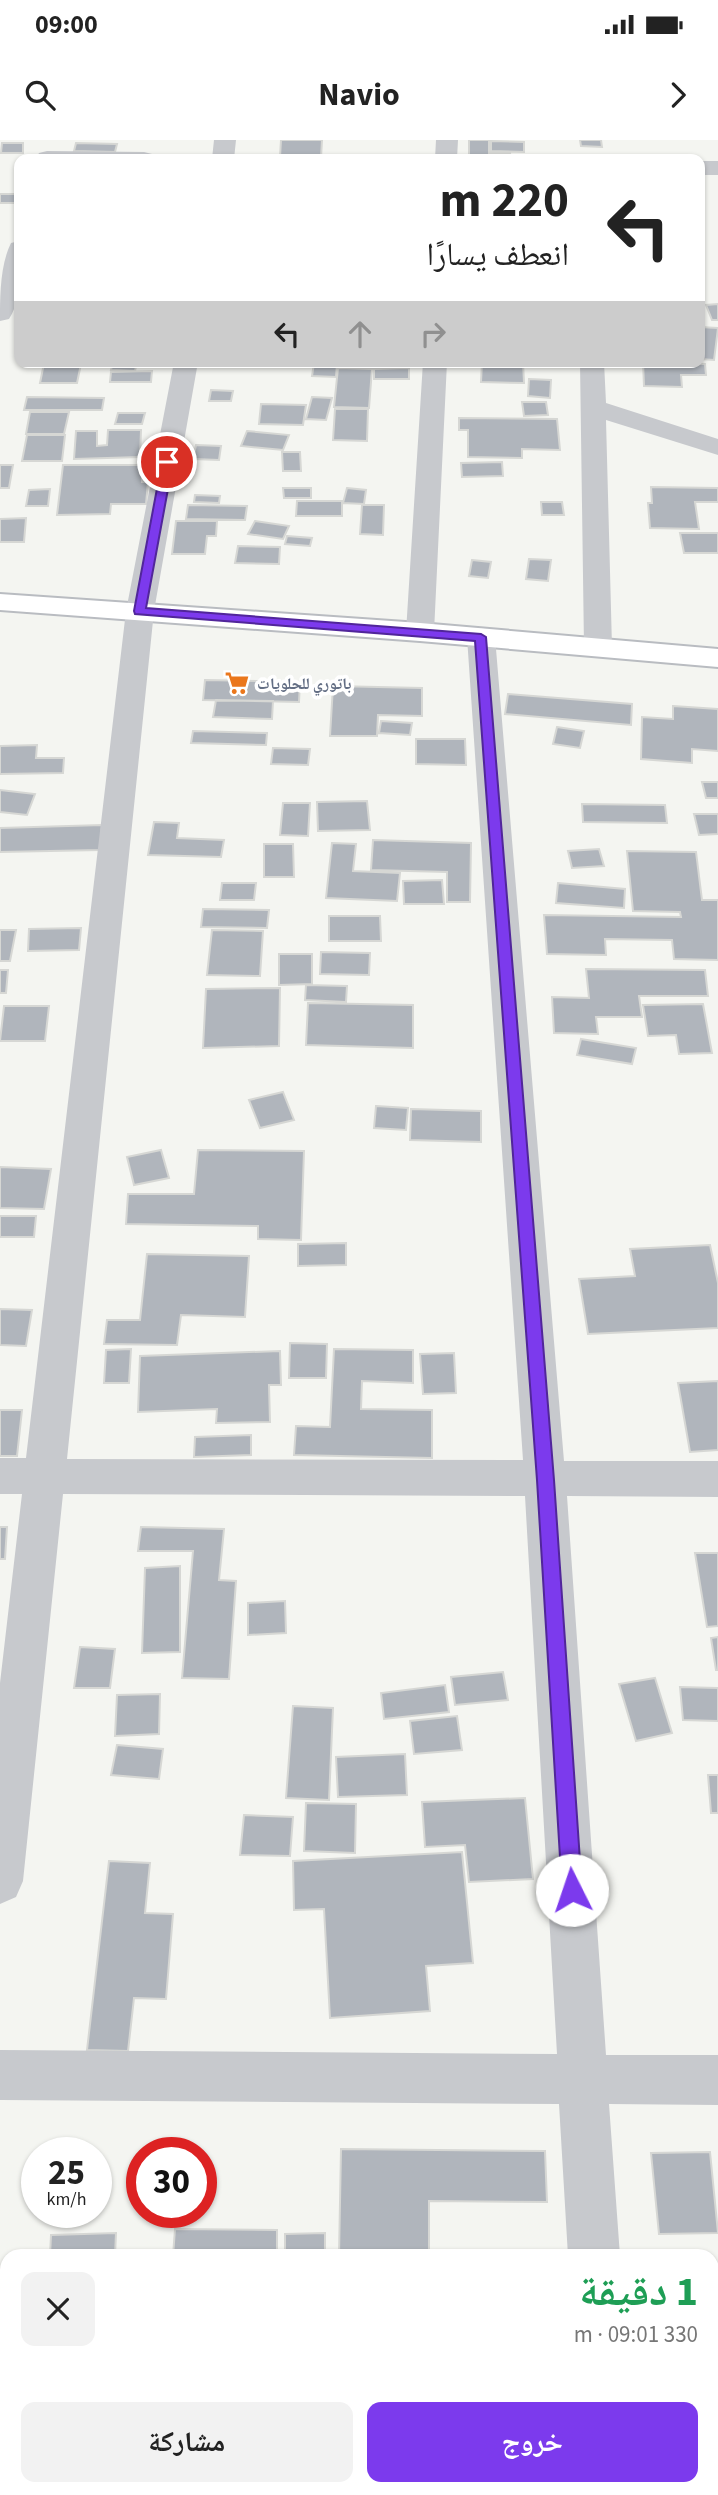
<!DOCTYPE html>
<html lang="ar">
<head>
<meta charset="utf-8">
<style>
	:root { --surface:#fff; --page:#f2f2f2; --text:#222; --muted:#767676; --accent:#7c3aed }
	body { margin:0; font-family:"Source Sans 3","Noto Naskh Arabic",sans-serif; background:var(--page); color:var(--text); direction:rtl; height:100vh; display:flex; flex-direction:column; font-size:26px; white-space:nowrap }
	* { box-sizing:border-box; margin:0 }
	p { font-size:23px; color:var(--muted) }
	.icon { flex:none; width:38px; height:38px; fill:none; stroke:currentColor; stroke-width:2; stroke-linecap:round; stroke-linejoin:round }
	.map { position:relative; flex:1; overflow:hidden; direction:ltr }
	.details { position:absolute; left:0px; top:2109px; width:719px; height:247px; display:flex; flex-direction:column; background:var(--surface); border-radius:21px 21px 0 0; box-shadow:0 2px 5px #0004; direction:rtl }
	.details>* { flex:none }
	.guide { position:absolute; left:14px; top:14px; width:691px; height:214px; border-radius:14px; box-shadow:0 2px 5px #0004; direction:rtl; background:#fff; color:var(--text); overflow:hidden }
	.speed { position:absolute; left:21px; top:1997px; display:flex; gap:14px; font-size:35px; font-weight:700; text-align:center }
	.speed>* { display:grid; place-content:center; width:91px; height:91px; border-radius:50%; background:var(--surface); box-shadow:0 2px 5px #0004; line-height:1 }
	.speed small { font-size:18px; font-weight:400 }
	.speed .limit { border:10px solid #d22; background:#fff; color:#111 }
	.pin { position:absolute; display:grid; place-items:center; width:60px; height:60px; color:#fff; margin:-30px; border:4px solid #fff; border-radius:50%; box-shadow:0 2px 7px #0007 }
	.me { position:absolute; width:77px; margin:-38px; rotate:356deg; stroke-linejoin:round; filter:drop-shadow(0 0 5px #0008) }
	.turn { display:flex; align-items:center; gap:24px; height:147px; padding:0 21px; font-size:32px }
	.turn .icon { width:91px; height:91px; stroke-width:2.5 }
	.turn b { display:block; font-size:49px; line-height:60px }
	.lanes { display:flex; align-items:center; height:66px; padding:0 21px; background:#0003; justify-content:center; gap:35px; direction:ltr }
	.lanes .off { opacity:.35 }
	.round { display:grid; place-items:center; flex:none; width:74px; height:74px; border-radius:14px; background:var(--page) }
	.summary { display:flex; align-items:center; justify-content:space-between; height:119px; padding:0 21px }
	h1 { font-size:42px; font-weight:700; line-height:52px; color:#1e9e55 }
	.cta { display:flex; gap:14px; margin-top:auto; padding:14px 21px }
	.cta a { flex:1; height:80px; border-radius:14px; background:var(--accent); color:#fff; font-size:28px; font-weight:700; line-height:80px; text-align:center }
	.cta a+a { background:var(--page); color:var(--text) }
	.status { display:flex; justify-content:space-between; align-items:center; height:49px; padding:0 35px; background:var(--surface); direction:ltr }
	.status svg { height:19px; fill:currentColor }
	header { display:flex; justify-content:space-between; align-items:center; height:91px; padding:0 21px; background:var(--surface); font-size:32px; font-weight:700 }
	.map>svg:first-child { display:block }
</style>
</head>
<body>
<div class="status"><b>09:00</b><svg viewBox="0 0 49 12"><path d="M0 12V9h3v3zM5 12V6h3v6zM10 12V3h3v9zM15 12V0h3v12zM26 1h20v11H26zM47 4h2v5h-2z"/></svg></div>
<header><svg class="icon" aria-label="forward" viewBox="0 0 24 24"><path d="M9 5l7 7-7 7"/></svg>Navio<svg class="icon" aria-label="search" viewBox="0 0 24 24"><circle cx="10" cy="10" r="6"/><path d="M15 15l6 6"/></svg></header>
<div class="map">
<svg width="718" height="2355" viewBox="0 0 718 2355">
	<rect width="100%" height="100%" fill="#f4f5f1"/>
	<path fill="#b0b5bc" stroke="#d6d7d4" stroke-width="2" d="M281,0H322L321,18L280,17Z
		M469,0H489V13H510L511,19H469Z
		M580,0H601L602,7L581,6Z
		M491,1L524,2V12L491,11Z
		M2,3H23V13H1Z
		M76,3L117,4L115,12L74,11Z
		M0,54H18L17,63H0Z
		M718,164V180H712L706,165Z
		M700,187L718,188L714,220L700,219Z
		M113,222H137L135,231L111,230Z
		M482,222H523L524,243L481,242Z
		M643,222L705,224L706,235H681L682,247L644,246Z
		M44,223L81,224L77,243H40Z
		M314,223L337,224L336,237L312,236Z
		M338,228L372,229L369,268L334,267Z
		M409,228V239H374V229Z
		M152,231L151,242H110L111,232Z
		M529,239L551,240L550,258L528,256Z
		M211,250L233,251L231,261H209Z
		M27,257L104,258L102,270H24Z
		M312,257L332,258L326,280L306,279Z
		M522,262H546L548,275L524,276Z
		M261,264L306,265L303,285L259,284Z
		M335,269H368L367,301L333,300Z
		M30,272H69L64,294H26Z
		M118,273H145L142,284H115Z
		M459,278L557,279L560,310L522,309V318L468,317V290H459Z
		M108,290H141L140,317L74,319L76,291H97V306L107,305Z
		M247,291L289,295L283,310L241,306Z
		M27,295H65L62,321H22Z
		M196,305L221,306L219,320L193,319Z
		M282,312H300L301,331H283Z
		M502,322L503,336L462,337L461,323Z
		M0,325H13L9,348H0Z
		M63,325H143L142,342H148L146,364H111L110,374L57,375Z
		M651,347L718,348V362H695L699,389L650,388L648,363H652Z
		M283,348H311V358H284Z
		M347,348L366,350L364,364L343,363Z
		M50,349L48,366H26L29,350Z
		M195,355L220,356L219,363L194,362Z
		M297,361H342V376H296Z
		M541,362H562L564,375H542Z
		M188,365L247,366L245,380L186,379Z
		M362,365H384L383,395L360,394Z
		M26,378L24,402H0V379Z
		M176,381H217L216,396H207L205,414H172Z
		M255,381L289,386L283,399L248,394Z
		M680,393H718V413H684Z
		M287,396L312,398L310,406L285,404Z
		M238,406L280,407L279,424L235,423Z
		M529,419L551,420L548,441L526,439Z
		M472,420L491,422L488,438L469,436Z
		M205,540L300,542L299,562L203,560Z
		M333,546L422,548V576L378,575L377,596H330Z
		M508,554L632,564L631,585L505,574Z
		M216,560L273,561L272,579L213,577Z
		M673,566L718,569V611L692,609V623L641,619L642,577L673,579Z
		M381,581L412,583L410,595L379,593Z
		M557,587L584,591L580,608L553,604Z
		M193,591L267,593L266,605L191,603Z
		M416,599H465L466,625L416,624Z
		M37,605L36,618H64L63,633L0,634V606Z
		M273,608L310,609L308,625L271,624Z
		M702,642H718V658H706Z
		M0,650L35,654L27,675L0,672Z
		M367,661L370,690L318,691L317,662Z
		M283,663H310L308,696L280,695Z
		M582,664L665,665L667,683L583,682Z
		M694,674H718V694L699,695Z
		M154,682L179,683L177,698L224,700L221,717L148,715Z
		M102,685L100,710L0,712V688Z
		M373,700L471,703L470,762H447V732L371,730Z
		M332,703L356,704L353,731L400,733L397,761L326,758Z
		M264,704H293L294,737H264Z
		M599,709L604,726L572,728L568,711Z
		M627,711L696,712L702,760H718V820L674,819L672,800L605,799L606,815L547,814L544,775L681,777L680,772L633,771Z
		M442,740L444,764H404L403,741Z
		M222,743H256L254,760H220Z
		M558,743L625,749L624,768L556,763Z
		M203,769L269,770L267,788L201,787Z
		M329,776H380L381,801H329Z
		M81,788L79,810L28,811L29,789Z
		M0,790H16L10,821H0Z
		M212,790L263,791L260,836L207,835Z
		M321,812L370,813L369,835L320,834Z
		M279,814H312V844L279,845Z
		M586,829L705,830L708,856H639L642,877H596L598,894L554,893L552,857L589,858Z
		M0,830H8L6,853H0Z
		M306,845L347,846L346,862L305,860Z
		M280,848L279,906L203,908L206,849Z
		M308,863L413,865V908L306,905Z
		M703,864L712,913L679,914L676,895L648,896L643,865Z
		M4,866H49L45,901H0Z
		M581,899L636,908L632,924L577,915Z
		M283,952L294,980L260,988L249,960Z
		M376,966L408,968L406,990L374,988Z
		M411,969L481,971V1002L410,1000Z
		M161,1010L169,1038L134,1045L127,1017Z
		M198,1010L304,1011L301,1100L258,1099V1086L126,1084L128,1054H194Z
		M0,1027L51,1029L44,1069L0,1068Z
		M0,1076H36L34,1097H0Z
		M346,1103V1125L298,1126V1104Z
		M710,1105L718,1143V1188L588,1194L579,1139L635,1136L630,1109Z
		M147,1114L249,1116L245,1177L181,1175L177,1205L104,1204L107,1180H140Z
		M0,1169L32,1170L26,1206L0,1205Z
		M290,1203L327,1204L326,1238H289Z
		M131,1209L129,1243H104L106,1210Z
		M334,1209L413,1210V1243L362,1241L361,1269L432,1270V1318L294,1315L296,1286L330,1287Z
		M280,1211L281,1245H269L270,1282L216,1283L217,1269L138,1272L140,1216Z
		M454,1213L456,1253L423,1254L420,1214Z
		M718,1241V1310L690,1312L678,1243Z
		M0,1270H22L17,1316H0Z
		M251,1295V1315L194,1317L195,1297Z
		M0,1387H7L5,1419H0Z
		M141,1387L224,1389L219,1440L236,1441L229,1539L182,1538L193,1411H138Z
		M695,1413H718V1486L707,1487Z
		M180,1426V1512L142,1513L145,1428Z
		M285,1461L286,1493L248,1495V1463Z
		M718,1497V1530H716L711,1498Z
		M80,1507L115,1509L110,1548H74Z
		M503,1532L508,1560L455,1565L451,1537Z
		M655,1538L672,1593L636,1601L619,1544Z
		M445,1545L449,1572L384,1579L381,1553Z
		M680,1547L718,1548V1581L683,1580Z
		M160,1554L159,1594L115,1596L117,1555Z
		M293,1566L333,1568L329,1660L286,1658Z
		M457,1576L462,1610L414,1614L410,1581Z
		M117,1605L163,1609L159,1639L111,1635Z
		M405,1614L407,1655L338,1657L336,1617Z
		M708,1635H718V1673H711Z
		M525,1658L533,1739L469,1742L465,1705L425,1707L422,1662Z
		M306,1663L356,1664L355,1713L304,1711Z
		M244,1675L293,1677L290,1716L240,1715Z
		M462,1712L473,1823L426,1826L430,1871L330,1878L324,1769L294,1770L293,1721Z
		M109,1721L150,1723L145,1773L173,1774L166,1859L134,1858L128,1911L87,1910Z
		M341,2009L545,2011L547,2062L429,2061V2116H339Z
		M710,2012L718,2093L659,2094L651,2013Z
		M96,2023H106L102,2068H96Z
		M175,2089L277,2090V2116H173Z
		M116,2093L115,2116H50L51,2095Z
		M325,2093V2116H285V2094Z
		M73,2348H129L128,2355H72Z
		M142,2348H235V2355H142Z
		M237,2348H324L323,2355H237Z
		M348,2348H442V2355H348Z"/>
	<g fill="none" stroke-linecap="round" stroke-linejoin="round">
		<g stroke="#b9bcc1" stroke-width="4">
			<path id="secondary" d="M0,454L420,483L718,509V527L420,501L0,470Z"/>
		</g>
		<path fill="#c7c9cd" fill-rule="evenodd" d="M214,0H236L234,19H212Z
			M436,0H458L457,19H435Z
			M47,11L144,12L152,14L155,19L36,18L39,13Z
			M700,21H718V35H700Z
			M19,101C20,125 23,158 9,179L0,181C0,156 0,125 11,103Z
			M174,222H198L154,471L67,1319L523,1320L467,497L471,491L481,488L491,491L495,497L564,1321H718V1357L567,1356L606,1915H718V1965L609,1964L620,2116H568L559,1964L0,1960V1910L557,1914L525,1356L63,1354L23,1741L16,1757L0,1764V1543L22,1354H0V1318H26L126,471Z
			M423,222H447L434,492L430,498L420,501L410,498L406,492Z
			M580,222H604L606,263L718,299V315L606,280L612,507L608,513L598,516L588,513L584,507Z
			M579,2348H635V2355H579Z"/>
		<use href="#secondary" fill="#fff" fill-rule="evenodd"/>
	</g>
	<path fill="#7c3aed" stroke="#51269a" stroke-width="2" d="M167,319L173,322L146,468L481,494L486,497L554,1340L582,1750L579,1756L572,1759L565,1756L562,1750L537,1340L475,501L135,474L134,471L162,322Z"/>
	<defs>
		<g id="supermarket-bare" transform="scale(1.89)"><path d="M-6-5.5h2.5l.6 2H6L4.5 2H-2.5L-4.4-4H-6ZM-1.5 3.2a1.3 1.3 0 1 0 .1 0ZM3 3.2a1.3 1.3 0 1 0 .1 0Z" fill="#ea771c" stroke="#fff" stroke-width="2.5" paint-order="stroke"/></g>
	</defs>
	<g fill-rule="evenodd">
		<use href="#supermarket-bare" x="237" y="543"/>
	</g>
	<g text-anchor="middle" stroke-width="7" stroke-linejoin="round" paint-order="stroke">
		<g font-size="16" font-weight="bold" fill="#636e84" stroke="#fff" text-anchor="start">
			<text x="257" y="549">باتوري للحلويات</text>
		</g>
	</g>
</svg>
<div class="speed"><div>25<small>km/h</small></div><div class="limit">30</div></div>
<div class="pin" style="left:167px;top:322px;background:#d93025"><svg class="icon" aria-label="arrive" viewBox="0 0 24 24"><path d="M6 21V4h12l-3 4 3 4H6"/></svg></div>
<svg class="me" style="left:572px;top:1750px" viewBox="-20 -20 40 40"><circle r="19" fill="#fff"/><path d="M0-13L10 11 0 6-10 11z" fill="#7c3aed"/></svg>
<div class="guide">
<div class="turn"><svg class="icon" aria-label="left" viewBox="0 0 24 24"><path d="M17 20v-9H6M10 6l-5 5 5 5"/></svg><div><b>220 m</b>انعطف يسارًا</div></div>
<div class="lanes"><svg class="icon" aria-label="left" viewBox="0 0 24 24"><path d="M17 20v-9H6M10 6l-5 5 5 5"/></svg><svg class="icon off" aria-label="ahead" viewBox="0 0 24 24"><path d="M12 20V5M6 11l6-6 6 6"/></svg><svg class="icon off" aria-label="right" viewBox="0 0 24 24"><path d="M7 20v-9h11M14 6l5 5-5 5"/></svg></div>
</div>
<section class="details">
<div class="summary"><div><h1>1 دقيقة</h1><p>330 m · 09:01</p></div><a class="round"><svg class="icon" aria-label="close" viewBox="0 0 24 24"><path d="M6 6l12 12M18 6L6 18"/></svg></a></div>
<div class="cta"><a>خروج</a><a>مشاركة</a></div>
</section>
</div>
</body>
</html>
